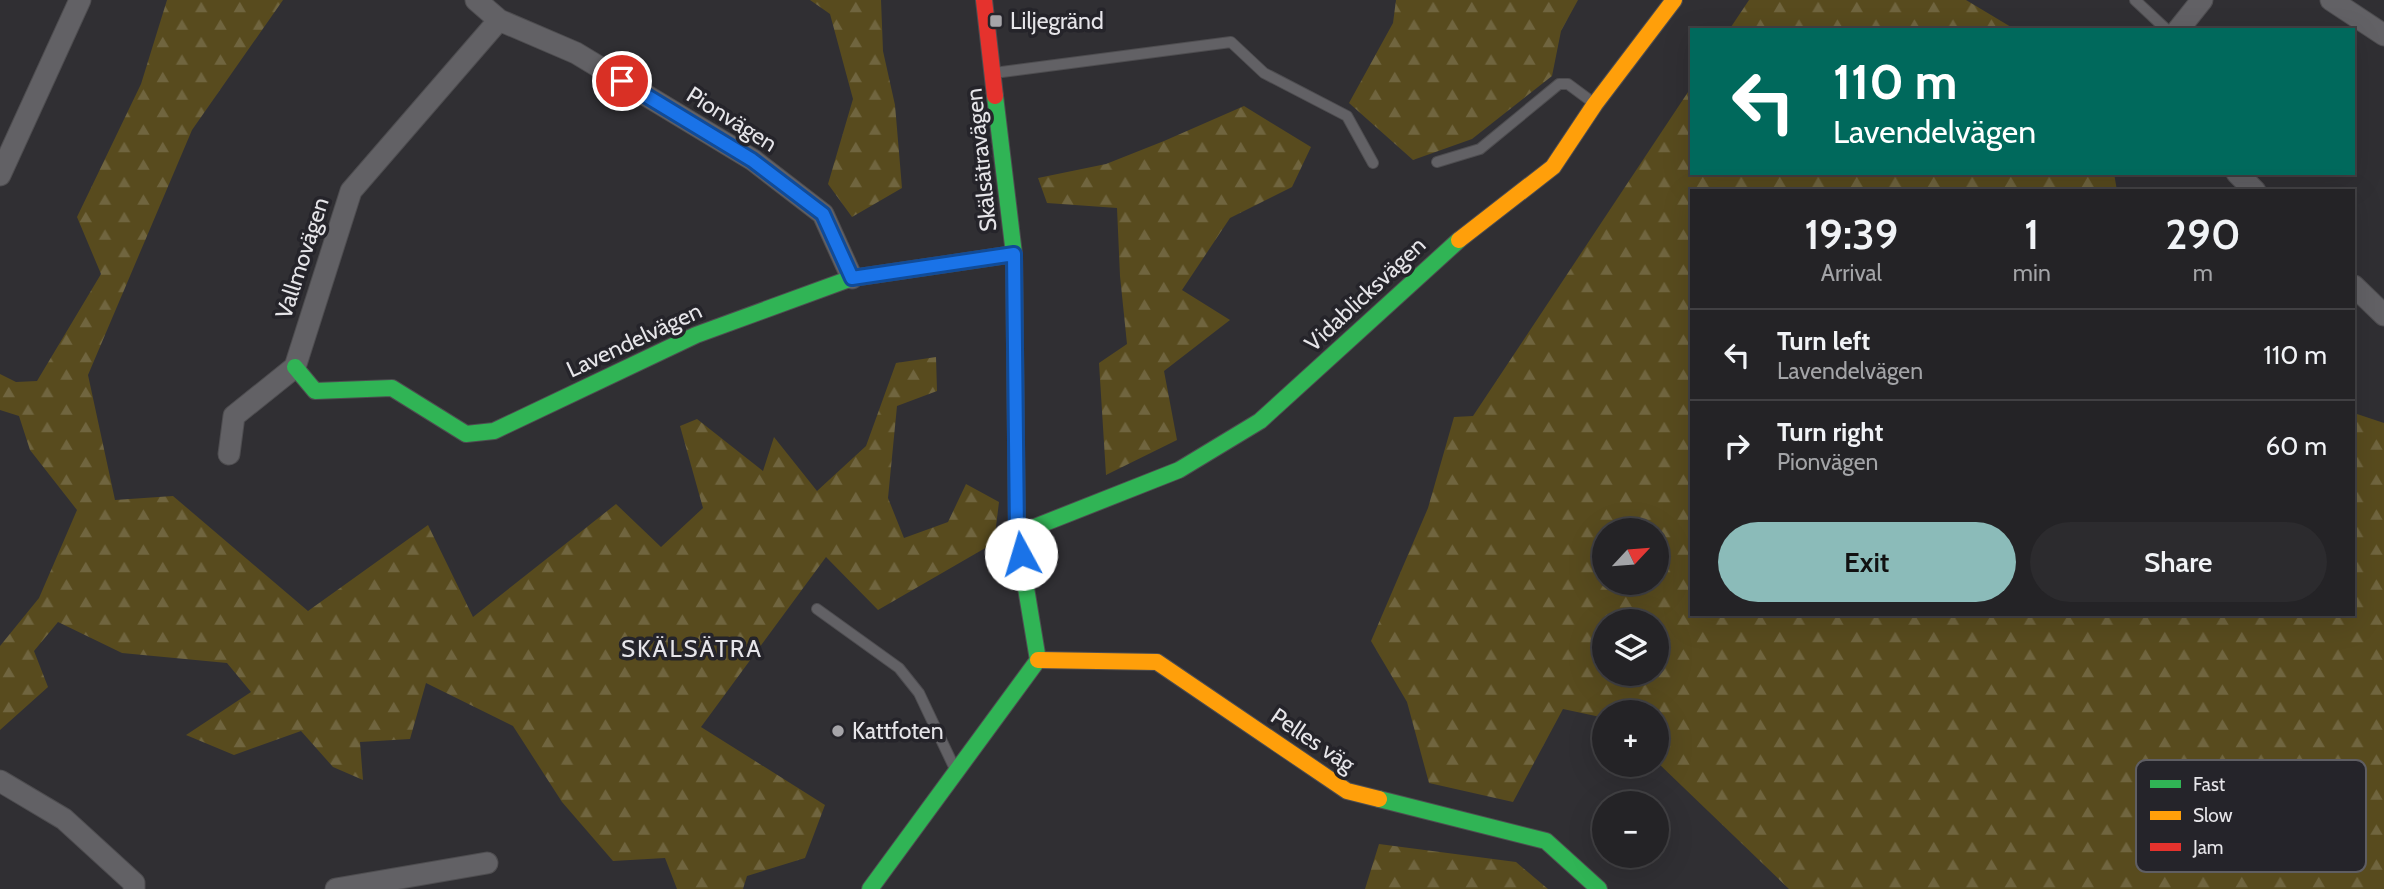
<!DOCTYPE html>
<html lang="en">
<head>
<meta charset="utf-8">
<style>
	:root { --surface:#242326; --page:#2c2b2e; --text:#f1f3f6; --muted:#a3a4a7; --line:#414043; --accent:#8bbbb9 }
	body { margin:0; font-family:Cabin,sans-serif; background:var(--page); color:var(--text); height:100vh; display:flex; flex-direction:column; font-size:26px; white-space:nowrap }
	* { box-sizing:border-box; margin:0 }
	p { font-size:23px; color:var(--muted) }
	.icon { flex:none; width:38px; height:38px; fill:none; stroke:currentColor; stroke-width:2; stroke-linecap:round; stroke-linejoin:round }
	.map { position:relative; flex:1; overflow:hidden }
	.sheet { position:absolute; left:1690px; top:189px; width:665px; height:427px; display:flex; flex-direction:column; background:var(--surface); border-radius:0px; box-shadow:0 7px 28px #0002,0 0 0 2px var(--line) }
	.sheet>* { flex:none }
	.banner { position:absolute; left:1690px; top:28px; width:665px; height:147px; border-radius:0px; box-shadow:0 7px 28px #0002,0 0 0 2px var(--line); background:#00695c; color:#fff; overflow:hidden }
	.needle { width:46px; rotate:64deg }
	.buttons { position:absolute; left:1592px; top:518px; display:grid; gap:14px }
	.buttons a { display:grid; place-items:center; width:77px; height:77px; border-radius:50%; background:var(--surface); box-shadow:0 7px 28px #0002,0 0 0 2px var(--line); font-size:35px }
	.pin { position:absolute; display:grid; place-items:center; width:60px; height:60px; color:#fff; margin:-30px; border:4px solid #fff; border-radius:50%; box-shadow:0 2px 7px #0007 }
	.me { position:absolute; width:77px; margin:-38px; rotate:354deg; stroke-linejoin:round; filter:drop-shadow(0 0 5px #0008) }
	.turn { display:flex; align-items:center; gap:24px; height:147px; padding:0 28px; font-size:32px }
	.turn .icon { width:91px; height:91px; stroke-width:2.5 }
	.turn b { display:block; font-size:49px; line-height:60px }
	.eta { display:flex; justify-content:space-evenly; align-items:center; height:119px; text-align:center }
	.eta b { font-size:42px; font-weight:600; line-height:49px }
	.primary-button { display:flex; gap:14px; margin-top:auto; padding:14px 28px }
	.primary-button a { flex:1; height:80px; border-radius:42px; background:var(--accent); color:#111; font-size:28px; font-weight:600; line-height:80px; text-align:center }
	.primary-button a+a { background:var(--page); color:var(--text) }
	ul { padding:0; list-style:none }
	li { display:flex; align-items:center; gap:21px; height:91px; padding:0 28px; border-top:2px solid var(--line) }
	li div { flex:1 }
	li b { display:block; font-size:26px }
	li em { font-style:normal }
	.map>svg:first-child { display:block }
</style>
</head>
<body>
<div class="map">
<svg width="2384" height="889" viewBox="0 0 2384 889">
	<defs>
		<pattern id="forest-firs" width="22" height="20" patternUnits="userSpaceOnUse" patternTransform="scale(1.75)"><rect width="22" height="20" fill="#584b1e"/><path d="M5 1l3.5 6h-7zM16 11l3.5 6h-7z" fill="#70653f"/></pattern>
	</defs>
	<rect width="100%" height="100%" fill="#302f33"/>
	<path fill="url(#forest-firs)" fill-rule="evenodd" d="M167,0H283L192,130L88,375L115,500L173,496L308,611L428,525L473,617L616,504L661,547L703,508L680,426L697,419L763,471L774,437L817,491L866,446L896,363L936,357L937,391L897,406L888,498L904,538L948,522L966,484L999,502L994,543L878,610L826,557L701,727L825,805L805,858L747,876L743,889H677L665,858L613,861L562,802L513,726L426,683L410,739L360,742L363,780L333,767L301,731L234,755L186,735L251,692L227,663L122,653L58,622L34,651L48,687L0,730V646L39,598L77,510L30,450L19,416L0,410V374L16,382L37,381L101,274L77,217L141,84Z
		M810,0H881L883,51L895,105L902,188L852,217L828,184L853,99L830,14Z
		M1396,0H1578L1561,31L1552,76L1472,139L1413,160L1349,103L1393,23Z
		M1749,0H1966L2016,30H1729Z
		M1692,86V173H2114L2117,191H1692V614H2354V413L2384,423V889H1789L1657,762V712H1605V718L1563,709L1513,802L1429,783L1407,702L1371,641L1428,508L1454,417L1473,416ZM1657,530V583H1605V530ZM1657,621V674H1605V621Z
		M1244,106L1311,147L1292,187L1230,218L1182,290L1230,320L1164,371L1177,440L1106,475L1099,363L1127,344L1120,276L1117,208L1047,203L1038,178L1106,164L1164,141Z
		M1379,844L1516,862L1548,889H1365Z"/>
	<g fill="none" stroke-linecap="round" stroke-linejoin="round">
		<g stroke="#4e4d50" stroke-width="12">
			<path id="lane" d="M2135,0L2167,30
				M994,73L1231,42L1264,73L1347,116L1373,163
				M1437,162L1480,149L1559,84H1568L1595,104
				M817,609L899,668L919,693L955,769"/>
		</g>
		<g stroke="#4e4d50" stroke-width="23">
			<path id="street" d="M476,0L499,20L576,53L753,160L823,214L852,278
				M2331,0L2384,35
				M2178,30L2202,0
				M2237,173L2255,191
				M0,175L80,0
				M2354,286L2384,315
				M229,454L234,416L295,367L351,191L499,20
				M0,781L64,819L134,883V889
				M336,889L487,863"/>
		</g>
		<g stroke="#4e4d50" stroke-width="18">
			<path id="fast" d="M295,367L315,391L392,388L466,434L494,431L696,335L852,278L1014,254
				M1017,534L1179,470L1260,421L1459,240
				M1379,799L1546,841L1599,889
				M870,889L1038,660L1017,534L1014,254L995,96"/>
		</g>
		<g stroke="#4e4d50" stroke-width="18">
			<path id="slow" d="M1459,240L1553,167L1595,104L1674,0
				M1038,660L1157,662L1347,791L1379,799"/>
		</g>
		<g stroke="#4e4d50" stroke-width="18">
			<path id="jam" d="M984,0L995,96"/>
		</g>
		<use href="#lane" stroke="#626165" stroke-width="10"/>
		<use href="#street" stroke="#626165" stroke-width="21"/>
		<use href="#fast" stroke="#30b455" stroke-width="16"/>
		<use href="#slow" stroke="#ff9f0a" stroke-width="16"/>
		<use href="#jam" stroke="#e5322d" stroke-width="16"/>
	</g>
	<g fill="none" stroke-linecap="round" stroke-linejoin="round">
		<g stroke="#114b97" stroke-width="18">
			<path id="route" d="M622,81L752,160L823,214L852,278L1014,254L1017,534L1021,554"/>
		</g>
		<use href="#route" stroke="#1a73e8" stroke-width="12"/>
	</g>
	<g fill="#a6a5a9" stroke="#25242a" stroke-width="2.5">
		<rect x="989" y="14" width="14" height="14" rx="3.5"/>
		<circle cx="838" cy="731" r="7"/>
	</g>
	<g text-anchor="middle" stroke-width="7" stroke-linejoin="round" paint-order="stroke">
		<g font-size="23" fill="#e6e5e9" stroke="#25242a" text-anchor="start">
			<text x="1010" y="29">Liljegränd</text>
			<text x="852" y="739">Kattfoten</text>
		</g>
		<g font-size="23" fill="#e6e5e9" stroke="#25242a">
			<text transform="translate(732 119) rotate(32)" y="8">Pionvägen</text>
			<text transform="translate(981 160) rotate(-96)" y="8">Skälsätravägen</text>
			<text transform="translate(302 258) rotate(-72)" y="8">Vallmovägen</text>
			<text transform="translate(1365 294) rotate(-43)" y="8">Vidablicksvägen</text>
			<text transform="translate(634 340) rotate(-25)" y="8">Lavendelvägen</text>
			<text transform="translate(1313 740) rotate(34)" y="8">Pelles väg</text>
		</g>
		<g font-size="24" letter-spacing="2" fill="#e6e5e9" stroke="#25242a">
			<text x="692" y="657">SKÄLSÄTRA</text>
		</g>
	</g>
	<rect x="2136" y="760" width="230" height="112" rx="10" fill="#25242a" stroke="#5f5e63" stroke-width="2"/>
	<rect x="2150" y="780" width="31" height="8" fill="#30b455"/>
	<rect x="2150" y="811" width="31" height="9" fill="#ff9f0a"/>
	<rect x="2150" y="843" width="31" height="8" fill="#e5322d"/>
	<g font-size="19" fill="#e6e5e9">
		<text x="2193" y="791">Fast</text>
		<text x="2193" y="822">Slow</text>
		<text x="2193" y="854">Jam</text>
	</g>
</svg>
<div class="buttons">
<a><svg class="needle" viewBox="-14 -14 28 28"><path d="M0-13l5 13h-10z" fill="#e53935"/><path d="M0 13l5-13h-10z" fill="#a3a4a7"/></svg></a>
<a><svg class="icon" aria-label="layers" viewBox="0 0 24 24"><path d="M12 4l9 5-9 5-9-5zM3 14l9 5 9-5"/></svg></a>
<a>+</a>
<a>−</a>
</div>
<div class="pin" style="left:622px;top:81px;background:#d93025"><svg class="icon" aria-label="arrive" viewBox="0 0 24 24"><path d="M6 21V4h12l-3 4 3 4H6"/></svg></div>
<svg class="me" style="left:1021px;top:554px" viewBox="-20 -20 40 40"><circle r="19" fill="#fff"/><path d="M0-13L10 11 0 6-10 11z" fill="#1a73e8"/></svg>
<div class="banner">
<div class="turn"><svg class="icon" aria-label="left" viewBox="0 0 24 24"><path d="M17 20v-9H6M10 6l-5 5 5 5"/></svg><div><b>110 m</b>Lavendelvägen</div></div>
</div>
<section class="sheet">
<div class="eta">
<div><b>19:39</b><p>Arrival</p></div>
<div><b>1</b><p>min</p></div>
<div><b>290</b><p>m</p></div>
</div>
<ul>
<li><svg class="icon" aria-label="left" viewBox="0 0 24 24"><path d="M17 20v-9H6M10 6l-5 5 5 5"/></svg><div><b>Turn left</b><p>Lavendelvägen</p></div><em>110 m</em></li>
<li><svg class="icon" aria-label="right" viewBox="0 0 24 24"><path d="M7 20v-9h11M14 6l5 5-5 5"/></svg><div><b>Turn right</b><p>Pionvägen</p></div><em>60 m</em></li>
</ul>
<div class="primary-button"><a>Exit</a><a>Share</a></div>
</section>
</div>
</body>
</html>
